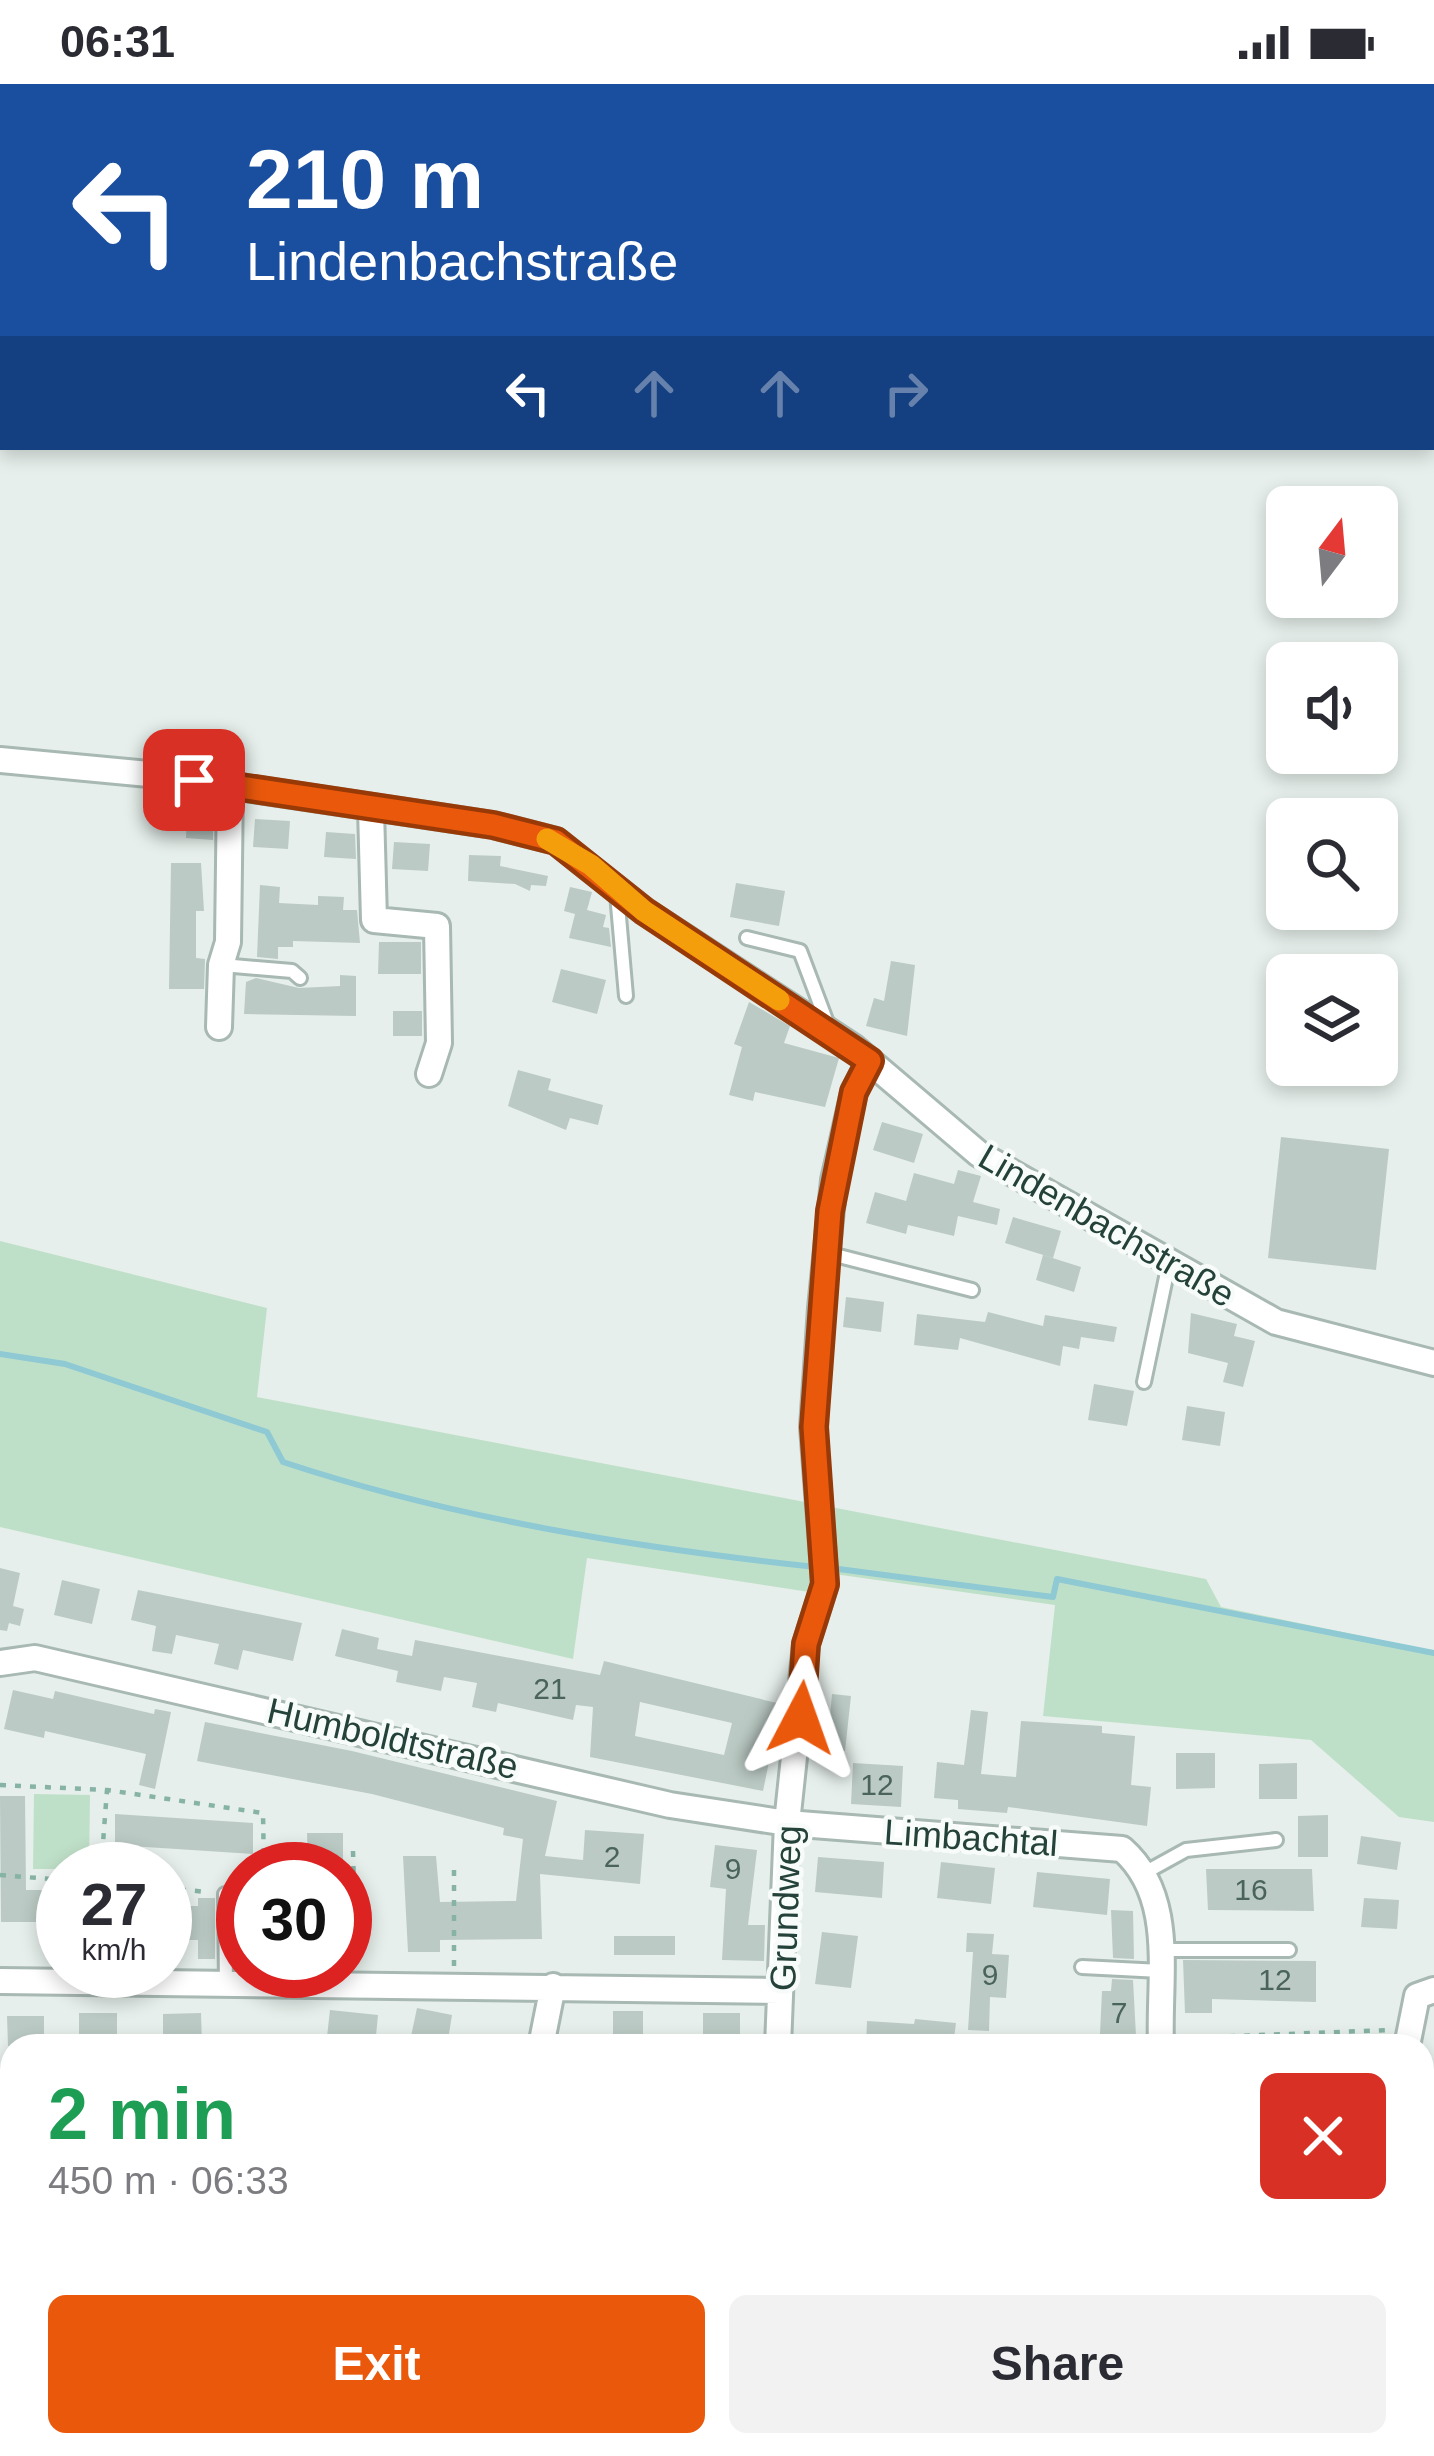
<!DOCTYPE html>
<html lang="en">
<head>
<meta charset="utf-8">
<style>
	:root { --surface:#fff; --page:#f2f2f3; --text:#2b2b33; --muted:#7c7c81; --accent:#ea580c }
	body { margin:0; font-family:Arial,sans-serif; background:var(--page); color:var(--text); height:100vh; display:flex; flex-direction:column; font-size:45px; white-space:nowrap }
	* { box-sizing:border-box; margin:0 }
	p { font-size:39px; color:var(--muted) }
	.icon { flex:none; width:66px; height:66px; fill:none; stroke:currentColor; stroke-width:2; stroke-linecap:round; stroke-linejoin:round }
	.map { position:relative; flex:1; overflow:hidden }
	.panel { position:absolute; left:0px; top:1950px; width:1434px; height:423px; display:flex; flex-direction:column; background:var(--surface); border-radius:36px 36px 0 0; box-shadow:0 6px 18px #0003 }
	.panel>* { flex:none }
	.banner { position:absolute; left:0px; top:0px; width:1434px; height:366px; box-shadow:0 6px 18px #0003; background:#1a4fa0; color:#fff; overflow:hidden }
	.needle { width:78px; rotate:16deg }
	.buttons { position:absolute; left:1266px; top:402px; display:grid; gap:24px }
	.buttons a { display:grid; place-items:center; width:132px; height:132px; border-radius:18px; background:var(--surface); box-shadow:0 6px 18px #0003; font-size:60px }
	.speed { position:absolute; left:36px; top:1758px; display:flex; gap:24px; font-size:60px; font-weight:700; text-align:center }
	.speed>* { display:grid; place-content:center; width:156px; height:156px; border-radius:50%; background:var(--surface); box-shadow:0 6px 18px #0003; line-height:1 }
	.speed small { font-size:30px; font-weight:400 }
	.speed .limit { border:18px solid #d22; background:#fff; color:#111 }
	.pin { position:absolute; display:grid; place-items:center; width:102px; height:102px; color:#fff; margin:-51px; border-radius:24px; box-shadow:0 6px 18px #0006 }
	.me { position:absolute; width:132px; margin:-66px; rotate:4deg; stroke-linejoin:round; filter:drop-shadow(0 0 9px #0008) }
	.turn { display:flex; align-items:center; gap:42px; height:252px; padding:0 48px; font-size:54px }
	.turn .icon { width:156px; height:156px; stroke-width:2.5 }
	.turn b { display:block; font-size:84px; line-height:102px }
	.lanes { display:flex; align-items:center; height:114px; padding:0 48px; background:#0003; justify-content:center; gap:60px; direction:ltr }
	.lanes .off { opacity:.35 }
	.round { display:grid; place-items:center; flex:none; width:126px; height:126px; border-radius:18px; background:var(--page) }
	.headline { display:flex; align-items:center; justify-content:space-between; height:204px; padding:0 48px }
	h1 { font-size:72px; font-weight:700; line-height:90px; color:#1e9e55 }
	.button { display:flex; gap:24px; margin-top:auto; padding:24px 48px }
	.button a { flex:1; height:138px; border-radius:18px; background:var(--accent); color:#fff; font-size:48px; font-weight:700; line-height:138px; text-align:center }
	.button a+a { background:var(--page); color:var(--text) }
	.status { display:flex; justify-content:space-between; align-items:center; height:84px; padding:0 60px; background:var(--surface); direction:ltr }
	.status svg { height:33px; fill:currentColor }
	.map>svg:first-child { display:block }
</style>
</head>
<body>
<div class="status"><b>06:31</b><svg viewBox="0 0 49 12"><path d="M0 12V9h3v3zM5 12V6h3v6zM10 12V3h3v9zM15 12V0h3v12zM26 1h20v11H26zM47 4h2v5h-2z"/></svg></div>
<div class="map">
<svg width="1434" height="2372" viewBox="0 0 1434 2372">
	<rect width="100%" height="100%" fill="#e6efeb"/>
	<path fill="#bfe0c8" d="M0,1157L267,1224L257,1313L1206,1495L1221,1523L1434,1567V1738L1399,1733L1311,1656L1043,1632L1055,1521L834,1490L829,1511L587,1474L573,1575L0,1443Z
		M34,1710L90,1711L89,1785H33Z
		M439,2361H1348L1349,2372H438Z"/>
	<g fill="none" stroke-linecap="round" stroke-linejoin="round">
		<path stroke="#8ec9d4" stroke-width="6" d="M0,1270L65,1280L267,1348L283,1378C455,1435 637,1464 816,1483
			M831,1484L1053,1513L1057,1495L1434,1569"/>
	</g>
	<path fill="#bbcac4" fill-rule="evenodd" d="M187,723L213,724V756L186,754Z
		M255,735L290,737L288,765L253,763Z
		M326,748L355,750L356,775L324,773Z
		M394,758L430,760L428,787L392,785Z
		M469,771L501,772L500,782L548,792L546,802L531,801L530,807L515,800L468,797Z
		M171,779H201L204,827H196V874L205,875L204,905H169Z
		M736,799L785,807L779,842L730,833Z
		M260,801L280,803L279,819L318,821V812L344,813L343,826H357L360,859L293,857V863H278V875L257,873Z
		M570,803L592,808L587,826L606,831L603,843L609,844L611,863L569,854L575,830L564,827Z
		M379,858H421V890H378Z
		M891,877L915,881L907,952L866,942L874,914L884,917Z
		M561,885L606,896L597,930L552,918Z
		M340,891L356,892V932L244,930L246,898L256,894L299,904L340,902Z
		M749,918L790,942L784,959L839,974L825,1023L755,1008L753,1017L729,1011L742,963L734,960Z
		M393,927H422V952H393Z
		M518,986L551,995L548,1006L603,1021L598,1041L570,1034L566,1046L508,1022Z
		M882,1038L923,1050L914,1079L873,1066Z
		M1281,1053L1389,1065L1376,1186L1268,1174Z
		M958,1086L981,1092L973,1118L1000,1125L997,1141L958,1132L954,1152L908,1141L906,1150L866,1139L875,1108L906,1117L914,1089L954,1100Z
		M1013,1133L1061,1147L1053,1174L1005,1159Z
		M1043,1171L1081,1183L1074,1208L1036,1196Z
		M846,1213L884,1218L881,1248L843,1243Z
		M988,1228L1043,1242L1045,1231L1117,1243L1114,1258L1081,1253L1079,1265L1063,1262L1060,1282L960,1254L958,1266L914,1261L917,1230L985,1238Z
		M1191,1229L1237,1240L1234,1252L1255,1257L1243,1303L1223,1298L1228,1279L1188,1269Z
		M1094,1300L1134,1307L1127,1342L1088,1336Z
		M1187,1322L1225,1328L1220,1362L1182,1356Z
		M0,1484L20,1489L13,1522L24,1525L20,1542L9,1539L7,1547L0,1546Z
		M62,1496L100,1505L92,1540L54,1531Z
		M138,1506L302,1539L293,1577L243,1566L238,1586L214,1580L219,1560L176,1551L172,1570L152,1567L156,1542L131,1536Z
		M342,1545L379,1554L377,1565L412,1572L415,1556L600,1591L604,1577L781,1620L763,1707L590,1673L593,1623L576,1621L573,1636L498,1619L496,1628L472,1623L477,1599L444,1593L441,1607L396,1598L398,1587L335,1572ZM640,1618L732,1639L724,1671L635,1652Z
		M13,1606L53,1615L55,1607L154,1630L155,1625L171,1628L155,1705L139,1701L146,1670L45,1647L44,1654L4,1645Z
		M832,1610L851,1612L845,1667L827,1666Z
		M971,1626L988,1628L981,1690L1016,1693L1021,1637L1102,1642V1649L1135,1652L1131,1701L1151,1703L1147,1742L1008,1723L1007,1729L958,1725V1716L934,1714L937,1678L964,1681Z
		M205,1638L352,1667L557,1717L545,1772L583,1776L585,1746L644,1750L640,1800L540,1790L542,1855L440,1856V1868H408L403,1772H436L440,1818L516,1817L523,1755L503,1751L504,1744L372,1710L197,1677Z
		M1176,1669H1215V1704L1176,1705Z
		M853,1679L903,1682L901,1723L851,1720Z
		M1297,1679V1715H1259V1680Z
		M0,1712H25L26,1806H63V1838H1Z
		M115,1730L253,1739V1770L115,1761Z
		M1328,1731V1773H1298V1732Z
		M307,1749H343V1785H308Z
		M1361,1752L1401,1758L1397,1786L1357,1780Z
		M715,1761L757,1766L748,1841H765L764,1877L722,1876L726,1805L710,1803Z
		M818,1773L884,1778L882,1814L815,1808Z
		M941,1778L995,1784L991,1820L937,1814Z
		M1206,1785H1312L1314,1827L1208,1826Z
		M1037,1788L1110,1795L1107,1831L1033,1823Z
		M198,1814H215V1875H198V1856H165V1822H198Z
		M1364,1814L1399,1816L1397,1845L1361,1843Z
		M1111,1826L1133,1827L1134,1875L1113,1874Z
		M822,1848L858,1852L851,1904L815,1900Z
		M967,1849L994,1850L992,1870L1009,1871L1006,1914L990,1913L989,1947L968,1946L973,1868H966Z
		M614,1852H675V1871H614Z
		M1183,1876L1316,1877V1918L1212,1915V1929H1185Z
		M1112,1895L1133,1896L1136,1952L1100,1950L1102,1907H1111Z
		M417,1924L452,1931L447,1962L410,1957Z
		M330,1926L378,1931L375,1962H326Z
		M613,1927H643V1954H613Z
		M79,1929H117V1961H79Z
		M201,1929L202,1961L163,1962V1930Z
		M703,1929H740V1959H703Z
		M7,1932H44V1962H8Z
		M915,1935L956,1939L953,1962H866L867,1937L914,1940Z"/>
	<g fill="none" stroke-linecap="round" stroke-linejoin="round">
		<g stroke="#a8b8b2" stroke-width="18">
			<path id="service" d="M617,810L626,912
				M747,854L800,867L829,944
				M222,881L292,887L300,894
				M827,1169L972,1206
				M1144,1298L1169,1179
				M1148,1787L1186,1766L1276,1756
				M225,1810L226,1901
				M1163,1866H1289
				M1082,1883L1161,1887"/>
		</g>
		<g stroke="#a8b8b2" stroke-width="30">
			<path id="minor" d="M0,676L159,691L493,741L556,757L644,827L853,963L979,1070L1276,1238L1434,1279
				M371,725L374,836L437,842L439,959L429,990
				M219,943L221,881L228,858L230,702
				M0,1579L35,1574L670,1721L787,1739L1122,1765C1177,1813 1158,1894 1161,1962
				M0,1897L780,1907
				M541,1962L553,1902
				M778,1962L787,1739L806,1560L825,1500L813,1343L821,1224L834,1096L854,1008L870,977
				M1407,1962L1417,1912L1434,1906
				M0,2095L12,2096"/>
		</g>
		<g stroke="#a4bbb3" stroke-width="39">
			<path id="secondary" d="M1422,2126L1434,2125
				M82,2372L140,2361"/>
		</g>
		<path stroke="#86b3a5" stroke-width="4.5" stroke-dasharray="6 9" stroke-linecap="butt" d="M0,1701L107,1706L263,1729L264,1785
			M353,1767L356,1882
			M101,1785L107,1706
			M454,1786V1883
			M0,1791L63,1796
			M165,1804L207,1808
			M1184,1954L1389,1946
			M0,2284L12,2330
			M18,2361L20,2372
			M528,2361V2372
			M568,2361L595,2372
			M968,2361L970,2372
			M1029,2361L1031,2372
			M1160,2361L1162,2372
			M1329,2361L1330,2372
			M1367,2361L1368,2372
			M320,2372L321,2361
			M433,2372L434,2361
			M734,2372L749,2361"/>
		<use href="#service" stroke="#fff" stroke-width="12"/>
		<use href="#minor" stroke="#fff" stroke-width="24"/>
		<use href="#secondary" stroke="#fff" stroke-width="33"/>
	</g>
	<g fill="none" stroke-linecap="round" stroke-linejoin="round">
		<g stroke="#983908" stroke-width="30">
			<path id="route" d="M194,696L493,741L556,757L644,827L870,977L854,1008L830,1127L814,1343L825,1500L806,1560L801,1634"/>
		</g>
		<use href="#route" stroke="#ea580c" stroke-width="21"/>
		<path stroke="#f59e0b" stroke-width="21" d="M547,755L591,781L644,827L779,916"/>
	</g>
	<g text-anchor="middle" stroke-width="9" stroke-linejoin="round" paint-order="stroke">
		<g font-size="30" fill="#4a645c">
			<text x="550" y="1615">21</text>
			<text x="877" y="1711">12</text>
			<text x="612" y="1783">2</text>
			<text x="733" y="1795">9</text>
			<text x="1251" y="1816">16</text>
			<text x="990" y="1901">9</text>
			<text x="1275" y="1906">12</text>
			<text x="1119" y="1939">7</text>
		</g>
		<g font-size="36" fill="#24423a" stroke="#f7fbf9">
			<text transform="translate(1107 1141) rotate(30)" y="13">Lindenbachstraße</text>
			<text transform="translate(393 1654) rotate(13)" y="13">Humboldtstraße</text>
			<text transform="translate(971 1753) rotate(4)" y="13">Limbachtal</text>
			<text transform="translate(785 1824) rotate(-88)" y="13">Grundweg</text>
		</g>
	</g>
</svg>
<div class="buttons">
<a><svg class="needle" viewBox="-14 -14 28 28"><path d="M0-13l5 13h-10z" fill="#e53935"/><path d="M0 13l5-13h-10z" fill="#7c7c81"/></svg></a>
<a><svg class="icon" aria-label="sound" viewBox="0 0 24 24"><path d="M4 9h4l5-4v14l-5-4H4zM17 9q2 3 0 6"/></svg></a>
<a><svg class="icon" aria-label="search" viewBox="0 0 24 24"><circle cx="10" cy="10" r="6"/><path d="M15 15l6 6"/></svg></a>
<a><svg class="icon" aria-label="layers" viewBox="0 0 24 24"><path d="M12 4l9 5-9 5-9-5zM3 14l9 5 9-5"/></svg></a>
</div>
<div class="speed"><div>27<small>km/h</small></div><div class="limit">30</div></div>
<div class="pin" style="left:194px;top:696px;background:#d93025"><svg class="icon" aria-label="arrive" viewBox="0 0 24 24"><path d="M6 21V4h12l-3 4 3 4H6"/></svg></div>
<svg class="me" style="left:801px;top:1634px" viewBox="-20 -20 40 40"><path d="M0-17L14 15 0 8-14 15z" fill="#ea580c" stroke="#fff" stroke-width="4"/></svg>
<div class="banner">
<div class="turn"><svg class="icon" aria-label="left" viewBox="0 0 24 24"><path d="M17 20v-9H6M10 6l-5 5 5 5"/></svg><div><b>210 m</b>Lindenbachstraße</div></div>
<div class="lanes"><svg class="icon" aria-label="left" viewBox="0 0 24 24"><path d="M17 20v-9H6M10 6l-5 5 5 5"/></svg><svg class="icon off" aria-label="ahead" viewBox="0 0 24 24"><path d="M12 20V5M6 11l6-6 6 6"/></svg><svg class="icon off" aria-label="ahead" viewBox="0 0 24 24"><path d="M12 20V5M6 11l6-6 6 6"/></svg><svg class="icon off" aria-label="right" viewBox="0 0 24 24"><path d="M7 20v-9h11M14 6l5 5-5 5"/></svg></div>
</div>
<section class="panel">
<div class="headline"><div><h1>2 min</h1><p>450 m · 06:33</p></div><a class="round" style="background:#d93025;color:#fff"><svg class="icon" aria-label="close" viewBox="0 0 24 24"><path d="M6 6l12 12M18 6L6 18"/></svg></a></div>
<div class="button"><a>Exit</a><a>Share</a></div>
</section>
</div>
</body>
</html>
